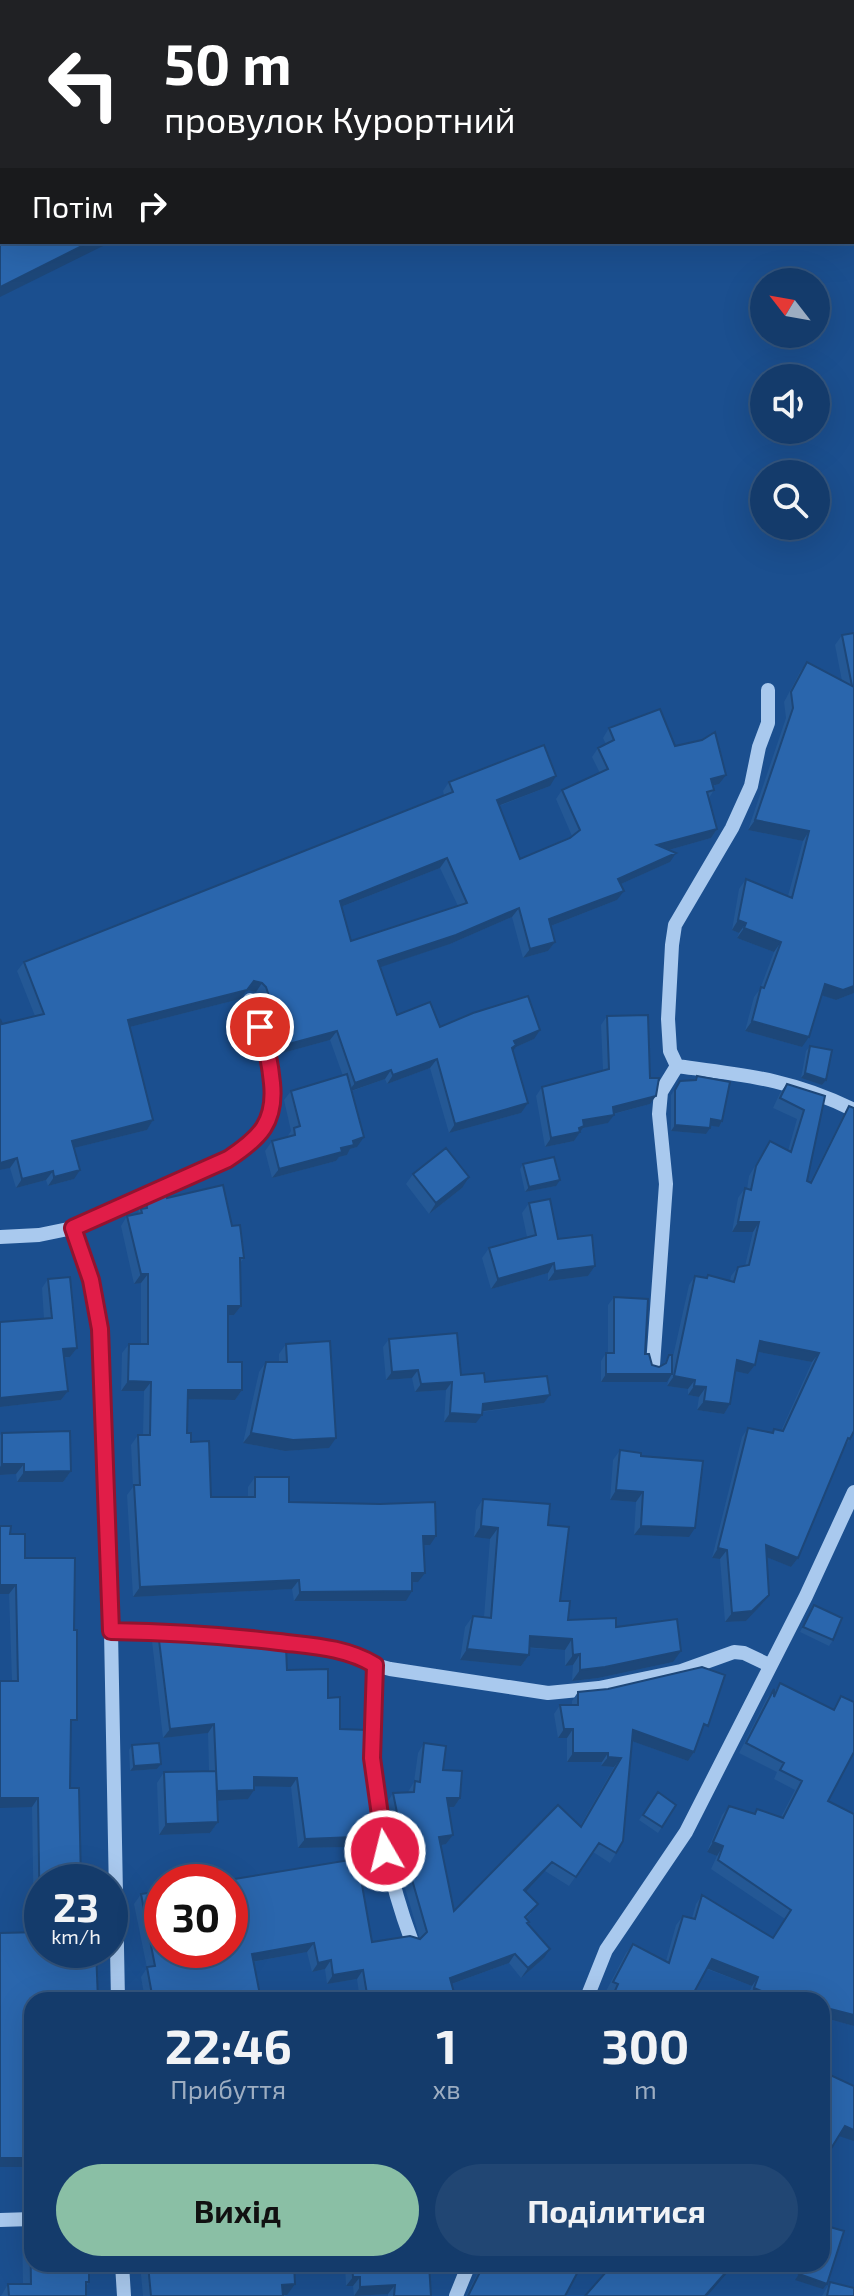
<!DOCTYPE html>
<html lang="uk">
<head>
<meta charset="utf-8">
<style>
	:root { --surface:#143b6b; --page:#214673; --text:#f1f3f6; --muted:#9dadc1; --line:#33557e; --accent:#8abfa5 }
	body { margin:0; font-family:"Exo 2",sans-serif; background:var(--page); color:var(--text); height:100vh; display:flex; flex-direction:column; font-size:30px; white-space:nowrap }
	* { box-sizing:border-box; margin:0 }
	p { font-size:26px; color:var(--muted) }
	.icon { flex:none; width:44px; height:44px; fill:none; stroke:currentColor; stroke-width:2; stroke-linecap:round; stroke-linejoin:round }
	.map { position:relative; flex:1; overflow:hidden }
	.sheet { position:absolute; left:24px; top:1992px; width:806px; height:280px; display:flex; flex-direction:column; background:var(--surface); border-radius:24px; box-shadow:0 8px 32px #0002,0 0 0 2px var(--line) }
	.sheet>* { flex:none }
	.guide { position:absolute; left:0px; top:0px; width:854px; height:244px; box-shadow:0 8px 32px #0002,0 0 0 2px var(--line); background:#202124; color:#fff; overflow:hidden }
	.needle { width:52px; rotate:301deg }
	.tools { position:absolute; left:750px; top:268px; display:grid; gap:16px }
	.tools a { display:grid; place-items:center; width:80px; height:80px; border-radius:50%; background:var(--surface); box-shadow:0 8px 32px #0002,0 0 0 2px var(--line); font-size:40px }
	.speed { position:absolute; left:24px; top:1864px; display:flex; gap:16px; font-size:40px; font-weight:700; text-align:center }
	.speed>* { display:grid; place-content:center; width:104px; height:104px; border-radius:50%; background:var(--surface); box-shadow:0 8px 32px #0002,0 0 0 2px var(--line); line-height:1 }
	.speed small { font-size:20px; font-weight:400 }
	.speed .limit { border:12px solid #d22; background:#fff; color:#111 }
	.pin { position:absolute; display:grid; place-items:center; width:68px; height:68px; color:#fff; margin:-34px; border:4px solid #fff; border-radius:50%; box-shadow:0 2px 8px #0007 }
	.me { position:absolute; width:88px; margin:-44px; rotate:352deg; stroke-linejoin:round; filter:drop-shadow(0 0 6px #0008) }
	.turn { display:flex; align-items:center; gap:28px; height:168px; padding:0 32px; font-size:36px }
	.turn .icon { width:104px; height:104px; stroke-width:2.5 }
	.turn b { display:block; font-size:56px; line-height:68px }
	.then { display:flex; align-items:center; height:76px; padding:0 32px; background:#0003; gap:16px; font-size:30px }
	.eta { display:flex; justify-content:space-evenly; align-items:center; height:136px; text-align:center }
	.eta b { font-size:48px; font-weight:700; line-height:56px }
	.button { display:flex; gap:16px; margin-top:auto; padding:16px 32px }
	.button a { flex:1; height:92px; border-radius:48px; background:var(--accent); color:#111; font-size:32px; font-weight:700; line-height:92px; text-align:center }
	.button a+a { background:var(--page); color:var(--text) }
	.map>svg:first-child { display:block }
</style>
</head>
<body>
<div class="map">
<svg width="854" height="2296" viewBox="0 0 854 2296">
	<rect width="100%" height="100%" fill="#1b4f8f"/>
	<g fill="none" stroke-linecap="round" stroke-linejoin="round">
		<path stroke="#a9c9ee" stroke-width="14" d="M677,1066C744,1075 792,1079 854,1110
			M73,1228L91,1280L100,1329L111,1631L118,2000
			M0,1237L39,1235L73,1228L228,1159C242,1150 257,1141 266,1127C287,1091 263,1036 250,1000
			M653,1365L666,1184L659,1114L661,1092L677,1066L670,1051L668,1019L672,945L675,925L732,828L751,786L759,747L768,723V690
			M111,1631L195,1632L328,1648L358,1655L375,1665L390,1669L548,1693L599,1688L681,1671L734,1652L744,1653L769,1665
			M375,1665C374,1696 370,1727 372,1758C375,1816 391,1885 411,1939
			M586,2000L606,1950L686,1832L806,1596L854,1492
			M0,2220L32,2219
			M122,2264L124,2296
			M456,2296L469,2264"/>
		<path stroke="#fff" stroke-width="6" stroke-dasharray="14 6" stroke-linecap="butt" d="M395,2L399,0
			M439,2L443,0"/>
	</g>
	<path fill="#245895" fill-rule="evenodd" d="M854,633V993L836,1000L822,995L802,1047L745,1031L754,997L760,989L774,952L737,938L739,933L732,930L739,889L746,879L788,896L803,841L748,830L786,718L784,702L800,672L807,662L842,681L835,645L842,635Z
		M609,728L675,746L719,784L713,786L714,790L709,798L717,829L711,838L669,850L670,862L621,884L617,900L551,926L555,942L548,951L523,958L512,917L450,944L380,967L397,1015L440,1027L534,1039L516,1047L513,1051L521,1113L449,1133L430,1068L387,1084L385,1079L352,1091L357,1147L350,1149L347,1155L339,1157L336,1161L272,1178L265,1151L272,1141L287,1137L291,1131L284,1100L291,1091L343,1076L330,1040L279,1054L259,997L256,992L247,990L240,999L130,1027L153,1120L147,1130L74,1148V1179L48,1186L46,1180L16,1188L10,1168L0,1170V1019L2,1024L35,1016L17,971L24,962L444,795L443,791L449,782L550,786L499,806L520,859L572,836L556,799L562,790L600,773L592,757L598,748L606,744L603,738ZM440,868L458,906L351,941L341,907Z
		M607,1016L650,1104L614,1114L608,1123L583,1128L574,1141L545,1147L536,1096L542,1087L603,1070L601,1025Z
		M810,1046L826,1080L822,1085L801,1078L806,1051Z
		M697,1076L722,1121L719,1127L710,1125L706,1134L671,1131V1095L680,1081L694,1080Z
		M787,1084L825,1096L807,1181L810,1182L843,1116L849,1106L850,1439L844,1448L798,1558L791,1567L767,1557L769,1595L762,1604L746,1621L725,1622L720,1559L712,1558L742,1437L748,1428L772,1433L774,1429L781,1431L812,1362L758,1352L755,1365L748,1374L735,1371L730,1404L724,1414L697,1410L699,1397L688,1395V1389L667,1386L669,1379L667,1382H601V1361L606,1353H608V1305L614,1297L645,1354L652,1365L659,1367L663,1365L669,1355L672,1361L689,1285L695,1276L706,1278L708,1275L730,1281L731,1276L738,1267L745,1266L753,1232H732L738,1198L745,1188L747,1189L749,1176L770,1141L788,1151L797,1119L773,1108L780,1093Z
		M523,1164L556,1186L525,1192L520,1169Z
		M413,1174L462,1188L429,1214L406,1184Z
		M167,1198L232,1226L244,1258L240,1263L241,1306L234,1315L228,1316V1362L242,1390L235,1400L188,1399L187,1433L211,1497H248V1487L255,1477L289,1502L430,1545L424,1546L418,1582L412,1583L406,1601H294L292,1589L133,1597L127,1495L133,1487L131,1445L138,1435H143L144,1391H121L122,1353L129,1344H141V1283L134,1284L121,1226L127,1216L138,1214L139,1210L146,1200Z
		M529,1203L558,1239L595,1266L588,1276L548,1281V1273L491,1289L482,1258L489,1248L527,1237L522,1213Z
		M48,1279L77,1348L70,1357L64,1358L68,1391L61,1400L0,1407V1322L44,1319L42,1288Z
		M389,1339L461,1375L485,1382L550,1395L544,1403L482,1412L476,1423L444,1422L446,1390L415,1392L412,1378L386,1380L383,1347Z
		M286,1344L329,1448L285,1451L243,1443L259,1372L266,1362H279V1354Z
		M2,1433L71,1471L63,1482H17L16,1474L0,1475V1435Z
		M620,1450L689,1537L634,1535L636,1502L610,1500L613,1460Z
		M483,1499L548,1525L560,1601L568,1620L616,1627L673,1662L598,1678L572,1681L573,1665L565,1666V1650L529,1648V1655L521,1666L460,1660L465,1627L473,1616L484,1617L490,1539L474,1537L476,1510Z
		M10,1534L25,1558L71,1728L42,1950L34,1932L32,1807L12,1681L9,1594Z
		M814,1605L833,1640L829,1646L800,1632Z
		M158,1632L230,1641L267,1648L287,1670L328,1698L340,1729L373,1795L383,1884L363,1887L372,1942L420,1939L400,1871L387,1803L393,1793L408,1792L414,1782L418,1753L424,1743L443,1770L460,1798L454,1807H448L453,1835L446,1844L441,1845L454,1911L580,1826L614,1767L601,1766L602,1762H567V1738H558L554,1714L560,1705H572V1701L578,1692L701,1735L694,1752L688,1761L632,1741L616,1853L610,1863L593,1852L569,1886L545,1871L525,1892L531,1913L526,1919L527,1924L544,1958L521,1978L509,1963L452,1984L456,2000H360L357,1979L327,1984L325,1969L312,1972L307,1952L253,1962L261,2000H145L141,1977L147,1968L134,1904L141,1894L348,1860L347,1847L298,1848L291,1787L254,1786L248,1799L217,1800L218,1822L210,1833L159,1835L157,1783L164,1772L209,1771L208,1733L163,1738L152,1641Z
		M780,1683L833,1709L841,1696L828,1801L854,1814V2026L825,2018L822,2000H755L747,1997L752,1986L707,1969L692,1996L700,2000H609L612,1994L606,1991L626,1953L633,1944L666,1961L676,1925L683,1916L692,1918L696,1904L702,1895L773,1938L785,1919L711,1869L717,1856L707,1852L722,1815L729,1806L754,1813L757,1809L781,1817L795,1790L774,1779L777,1772L739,1753L767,1698L774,1689V1692Z
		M132,1745L161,1764L157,1769L130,1771L129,1750Z
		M658,1792L676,1805L658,1833L639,1820Z
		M30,2221L89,2282L86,2287V2296H1L8,2284H23L22,2232Z
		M140,2264H294L287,2295L283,2296H143Z
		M345,2264H429L431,2296H388V2294L354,2296L353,2286H346Z
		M482,2264H582L565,2296H466Z
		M830,2282L854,2296H822Z"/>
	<path fill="#1d4779" d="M90,242H111L0,297V287Z
		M726,775L719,784L704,788L711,779Z
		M556,776L550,786L490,809L497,800Z
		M755,820L809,831L803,841L748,830Z
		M717,829L711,838L651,855L657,845Z
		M676,853L670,862L612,888L618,879Z
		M447,858L440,868L333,910L340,901Z
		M624,891L617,900L543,929L549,919Z
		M519,908L512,917L450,944L372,970L378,961Z
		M738,920L746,923L739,933L732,930Z
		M744,928L781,942L774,952L737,938Z
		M555,942L548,951L523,958L530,949Z
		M254,981L262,983L256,992L247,990L240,999L122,1029L128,1020Z
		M825,984L854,986V993L836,1000L818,994Z
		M752,1021L809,1037L802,1047L745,1031Z
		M540,1030L534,1039L516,1047L510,1055L514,1041Z
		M337,1031L330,1040L279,1054L285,1045Z
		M437,1059L430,1068L387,1084L393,1075Z
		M391,1070L385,1079L348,1092L355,1083Z
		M805,1073L826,1080L822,1085L801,1078Z
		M656,1096L650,1104L609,1115H614L608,1123L583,1128L574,1141L545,1147L551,1138L583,1120L613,1107Z
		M528,1103L521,1113L449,1133L455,1124Z
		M711,1119L722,1121L719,1127L707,1125Z
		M153,1120L147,1130L66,1150L72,1141Z
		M675,1125L710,1128L706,1134L671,1131Z
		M364,1137L357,1147L350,1149L347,1155L339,1157L336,1161L272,1178L279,1169L341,1148L353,1141Z
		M17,1158L10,1168L0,1170V1163Z
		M80,1170L74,1179L48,1186L54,1177Z
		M53,1171L46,1180L16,1188L22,1179Z
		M469,1177L462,1188L429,1214L436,1203Z
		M560,1180L556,1186L525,1192L529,1187Z
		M738,1222H759L753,1232H732Z
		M554,1263L548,1273L491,1289L498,1279Z
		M595,1266L588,1276L548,1281L555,1271Z
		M141,1274H148L141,1283L134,1284Z
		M228,1306H241L234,1315L221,1316Z
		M760,1341L819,1353L812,1362L753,1351Z
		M77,1348L70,1357L56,1358L63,1349Z
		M737,1360L755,1365L748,1374L730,1370Z
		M418,1370L412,1378L386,1380L392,1372Z
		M606,1374H672L667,1382H601Z
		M674,1376L695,1380L688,1389L667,1386Z
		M128,1381L151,1382L144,1391H121Z
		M452,1382L446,1390L415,1392L421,1384Z
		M694,1386L706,1387L699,1397L688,1395Z
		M188,1390H242L235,1400L181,1399Z
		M68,1391L61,1400L0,1407V1398Z
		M550,1395L544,1403L477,1412L483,1404Z
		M704,1401L730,1404L724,1414L697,1410Z
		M450,1413L482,1415L476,1423L444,1422Z
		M251,1433L336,1438L329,1448L285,1451L243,1443Z
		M2,1464H24L16,1474L0,1475V1467Z
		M71,1471L63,1482H17L24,1472Z
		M616,1490L643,1492L636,1502L610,1500Z
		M481,1526L498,1528L490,1539L474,1537Z
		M641,1526L695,1528L689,1537L634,1535Z
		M423,1536H436L430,1545L417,1546Z
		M766,1545L798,1558L791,1567L759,1554Z
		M718,1548L727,1550L720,1559L712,1558Z
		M412,1573H425L418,1582L405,1583Z
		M299,1580L292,1589L133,1597L140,1587Z
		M0,1585H16L9,1594H0Z
		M412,1591L406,1601H294L300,1592Z
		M769,1595L762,1604L746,1621L725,1622L732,1613Z
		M530,1636L572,1639L565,1650L523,1647Z
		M467,1649L529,1655L521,1666L460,1660Z
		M681,1651L673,1662L598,1678L572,1681L580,1670Z
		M580,1654L573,1665L565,1666L573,1655Z
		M214,1724L208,1733L163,1738L170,1729Z
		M564,1729H573L567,1738H558Z
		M633,1730L694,1752L688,1761L626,1739Z
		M573,1753H608L602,1762H567Z
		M608,1757L621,1758L614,1767L601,1766Z
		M161,1764L157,1769L130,1771L134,1766Z
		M254,1777L297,1778L291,1787L247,1786Z
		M254,1790L248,1799L210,1801L216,1791Z
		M0,1798H38L32,1807L0,1808Z
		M447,1798H460L454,1807H440Z
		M218,1822L210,1833L159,1835L166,1824Z
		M453,1835L446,1844L433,1847L439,1837Z
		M354,1837L347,1847L298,1848L305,1839Z
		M713,1842L723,1846L717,1856L707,1852Z
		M552,1862L545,1871L518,1900L524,1890Z
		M390,1874L383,1884L355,1888L361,1879Z
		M314,1943L307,1952L245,1963L252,1954Z
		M550,1949L544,1958L521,1978L528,1968Z
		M515,1954L509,1963L443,1987L450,1978Z
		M712,1959L758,1977L752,1986L706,1968Z
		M331,1960L325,1969L312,1972L318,1963Z
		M363,1970L357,1979L327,1984L333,1975Z
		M754,1988L784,2000H755L747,1997Z
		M830,2009L854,2015V2026L825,2018L822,2022V2015Z
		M845,2126L854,2130V2141L839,2136Z
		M0,2158H32V2167H0Z
		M733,2264H735L707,2296H705Z
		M799,2274L827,2284L823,2289L795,2280Z
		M353,2277H360L353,2286H346Z
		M295,2284L287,2295H275L282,2285Z
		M395,2285L388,2294L354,2296L360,2287Z"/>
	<path fill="#2a66ad" stroke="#1d4779" stroke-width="2" fill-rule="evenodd" d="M2,221V242H90L0,287V222Z
		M854,633V986L843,990L825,984L809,1037L752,1021L761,987L764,988L781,942L744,928L746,923L738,920L746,879L792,898L809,831L755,820L793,708L791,692L807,662L852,686L842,635Z
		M660,709L675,746L702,740L715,732L726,775L711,779L714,790L707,792L717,829L657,845L676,853L618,879L624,891L549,919L555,942L530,949L519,908L456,935L378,961L397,1015L430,1002L440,1027L473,1013L528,996L540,1030L514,1041L516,1045L512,1048L528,1103L455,1124L437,1059L393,1075L391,1070L355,1083L337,1031L285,1045L266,987L262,983L254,981L247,990L128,1020L153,1120L72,1141L80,1170L54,1177L53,1171L22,1179L17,1158L0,1163V1019L2,1024L44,1014L24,962L453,792L449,782L544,745L556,776L497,800L520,859L570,838L580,830L562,790L608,769L598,748L614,740L609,728ZM447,858L467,903L351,941L340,901Z
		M648,1015L650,1078H659L656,1096L613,1107L614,1115L583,1120L584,1126L579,1128L580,1132L551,1138L542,1087L609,1069L607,1016Z
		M810,1046L832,1050L826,1080L805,1073Z
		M347,1074L364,1137L353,1141L354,1145L341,1148L342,1152L279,1169L272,1141L295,1135L294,1128L300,1126L291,1091Z
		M697,1076L730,1082L722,1121L711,1119L710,1128L675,1125V1090L680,1081L696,1080Z
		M787,1084L825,1096L807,1181L811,1183L849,1106L854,1108V1431L850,1439L848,1438L798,1558L766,1545L769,1595L752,1611L732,1613L727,1550L718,1548L748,1428L773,1433L774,1429L783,1431L819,1353L760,1341L755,1365L737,1360L730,1404L704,1401L706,1387L694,1386L695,1380L674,1376L695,1276L707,1278L708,1275L734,1282L738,1267L749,1265L759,1222H738L745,1188L751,1190L756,1166L770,1141L791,1152L804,1110L780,1098Z
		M446,1148L469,1177L436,1203L413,1174Z
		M554,1157L560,1180L529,1187L523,1164Z
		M223,1185L232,1226L240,1225L244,1258H240L241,1306H228V1362H242V1390H188L187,1433H191V1442L209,1441L211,1497H255V1477H289V1502L380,1504L435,1502L436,1536H423L425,1573H412V1591L300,1592L299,1580L140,1587L134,1485H140L138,1435H150L151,1382L128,1381L129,1344H148V1274H141L127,1216L142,1213L141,1209L147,1208L146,1200L165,1191L167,1198Z
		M550,1199L558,1239L592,1235L595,1266L555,1271L554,1263L498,1279L489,1248L536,1235L529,1203Z
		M70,1277L77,1348L63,1349L68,1391L0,1398V1322L52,1318L48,1279Z
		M614,1297L648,1299L645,1354H649L652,1365L659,1367L666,1363L669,1355H672V1374H606V1353H614Z
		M457,1333L461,1375L484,1373L485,1382L547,1376L550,1395L483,1404L482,1415L450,1413L452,1382L421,1384L418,1370L392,1372L389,1339Z
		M330,1341L336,1438L293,1440L251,1433L266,1362H287L286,1344Z
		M70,1431L71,1471L24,1472V1464H2V1433Z
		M620,1450L641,1453V1456L703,1461L695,1528L641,1526L643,1492L616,1490Z
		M483,1499L550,1504L548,1525L569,1527L560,1601H570L568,1620L616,1618V1627L677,1619L681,1651L605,1667L580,1670V1654L573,1655L572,1639L530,1636L529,1655L467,1649L473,1616L491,1618L498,1528L481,1526Z
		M0,1526H11L10,1534H25V1558H75L74,1630H77V1720H71L70,1788H79L81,1882H42V1950H96L98,2000H32V2158H0V1933L40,1932L38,1798H0V1681H18L16,1585H0Z
		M814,1605L842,1618L833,1640L803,1627Z
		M158,1632L201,1633L230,1636V1641H267V1648L286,1647L287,1670L328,1669V1698L340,1697V1729L368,1730L373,1795L390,1874L361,1879L372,1942L410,1936L420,1939L427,1932L407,1862L393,1793L414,1792L415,1781L420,1782L424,1743L446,1746L443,1770L462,1771L460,1798H447L453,1835L439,1837L454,1911L558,1805L581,1827L621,1758L608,1757V1753H573V1729H564L560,1705H578V1692L608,1689L702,1667L725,1675L708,1726L704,1724L694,1752L633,1730L623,1841L616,1853L599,1843L576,1877L552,1862L524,1890L538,1904L525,1917L529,1922L527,1923L550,1949L528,1968L515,1954L450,1978L456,2000H368L363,1970L333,1975L331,1960L318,1963L314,1943L252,1954L261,2000H153L147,1967L155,1966L141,1894L162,1891V1950H230V1882H216L356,1859L354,1837L305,1839L297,1778L254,1777V1790L217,1791L214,1724L170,1729Z
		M780,1683L834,1710L841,1696L854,1702V1752L828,1801L854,1814V2015L830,2009L826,2017L822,2015V2000H784L754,1988L758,1977L712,1959L692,1996L700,2000H611L618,1984L613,1982L633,1944L669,1963L683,1916L695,1919L702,1895L773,1938L791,1910L718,1860L723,1846L713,1842L729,1806L755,1814L757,1809L783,1818L802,1781L780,1770L784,1763L746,1743L774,1689V1697Z
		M159,1743L161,1764L134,1766L132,1745Z
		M216,1771L218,1822L166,1824L164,1772Z
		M658,1792L676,1805L662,1827L643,1815Z
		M826,2073L854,2086V2130L845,2126L822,2163V2080Z
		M30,2221H32V2264H89V2282H86V2296H9L8,2284H31Z
		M823,2225L844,2231L827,2284L799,2274L802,2264H822Z
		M148,2264H294L295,2284L282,2285L283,2296H151Z
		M352,2264H429L431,2296H394L395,2285L360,2287V2277H353Z
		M484,2264H582L565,2296H468Z
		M613,2264H733L705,2296H585Z
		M830,2282L854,2288V2296H827Z"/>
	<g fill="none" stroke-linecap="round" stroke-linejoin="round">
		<g stroke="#92132f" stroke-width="20">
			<path id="route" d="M260,1027C267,1047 270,1062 272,1083C276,1122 260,1138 228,1159L73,1228L91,1280L100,1329L111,1631C169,1632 221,1635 279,1642C312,1646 345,1647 375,1665L372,1758L385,1851"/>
		</g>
		<use href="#route" stroke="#e11d48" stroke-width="14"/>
	</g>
</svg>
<div class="tools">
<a><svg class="needle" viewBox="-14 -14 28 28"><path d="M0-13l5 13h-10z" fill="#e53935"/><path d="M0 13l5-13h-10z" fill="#9dadc1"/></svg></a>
<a><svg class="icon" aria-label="sound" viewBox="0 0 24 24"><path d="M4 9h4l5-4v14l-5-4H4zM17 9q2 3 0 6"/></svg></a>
<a><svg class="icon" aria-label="search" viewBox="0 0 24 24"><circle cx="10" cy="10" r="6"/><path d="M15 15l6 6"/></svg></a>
</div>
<div class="speed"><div>23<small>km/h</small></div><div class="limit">30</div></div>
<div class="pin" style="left:260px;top:1027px;background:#d93025"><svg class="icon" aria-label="arrive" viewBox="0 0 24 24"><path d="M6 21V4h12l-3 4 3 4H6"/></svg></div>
<svg class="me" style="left:385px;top:1851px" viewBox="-20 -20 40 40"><circle r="17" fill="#e11d48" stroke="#fff" stroke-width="3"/><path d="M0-11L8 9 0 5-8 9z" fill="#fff"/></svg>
<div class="guide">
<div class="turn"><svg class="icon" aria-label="left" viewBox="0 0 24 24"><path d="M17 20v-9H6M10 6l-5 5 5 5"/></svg><div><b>50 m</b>провулок Курортний</div></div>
<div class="then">Потім<svg class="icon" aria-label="right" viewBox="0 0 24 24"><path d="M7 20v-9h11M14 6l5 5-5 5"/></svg></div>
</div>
<section class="sheet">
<div class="eta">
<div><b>22:46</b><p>Прибуття</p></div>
<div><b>1</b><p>хв</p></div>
<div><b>300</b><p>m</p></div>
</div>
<div class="button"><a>Вихід</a><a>Поділитися</a></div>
</section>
</div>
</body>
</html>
